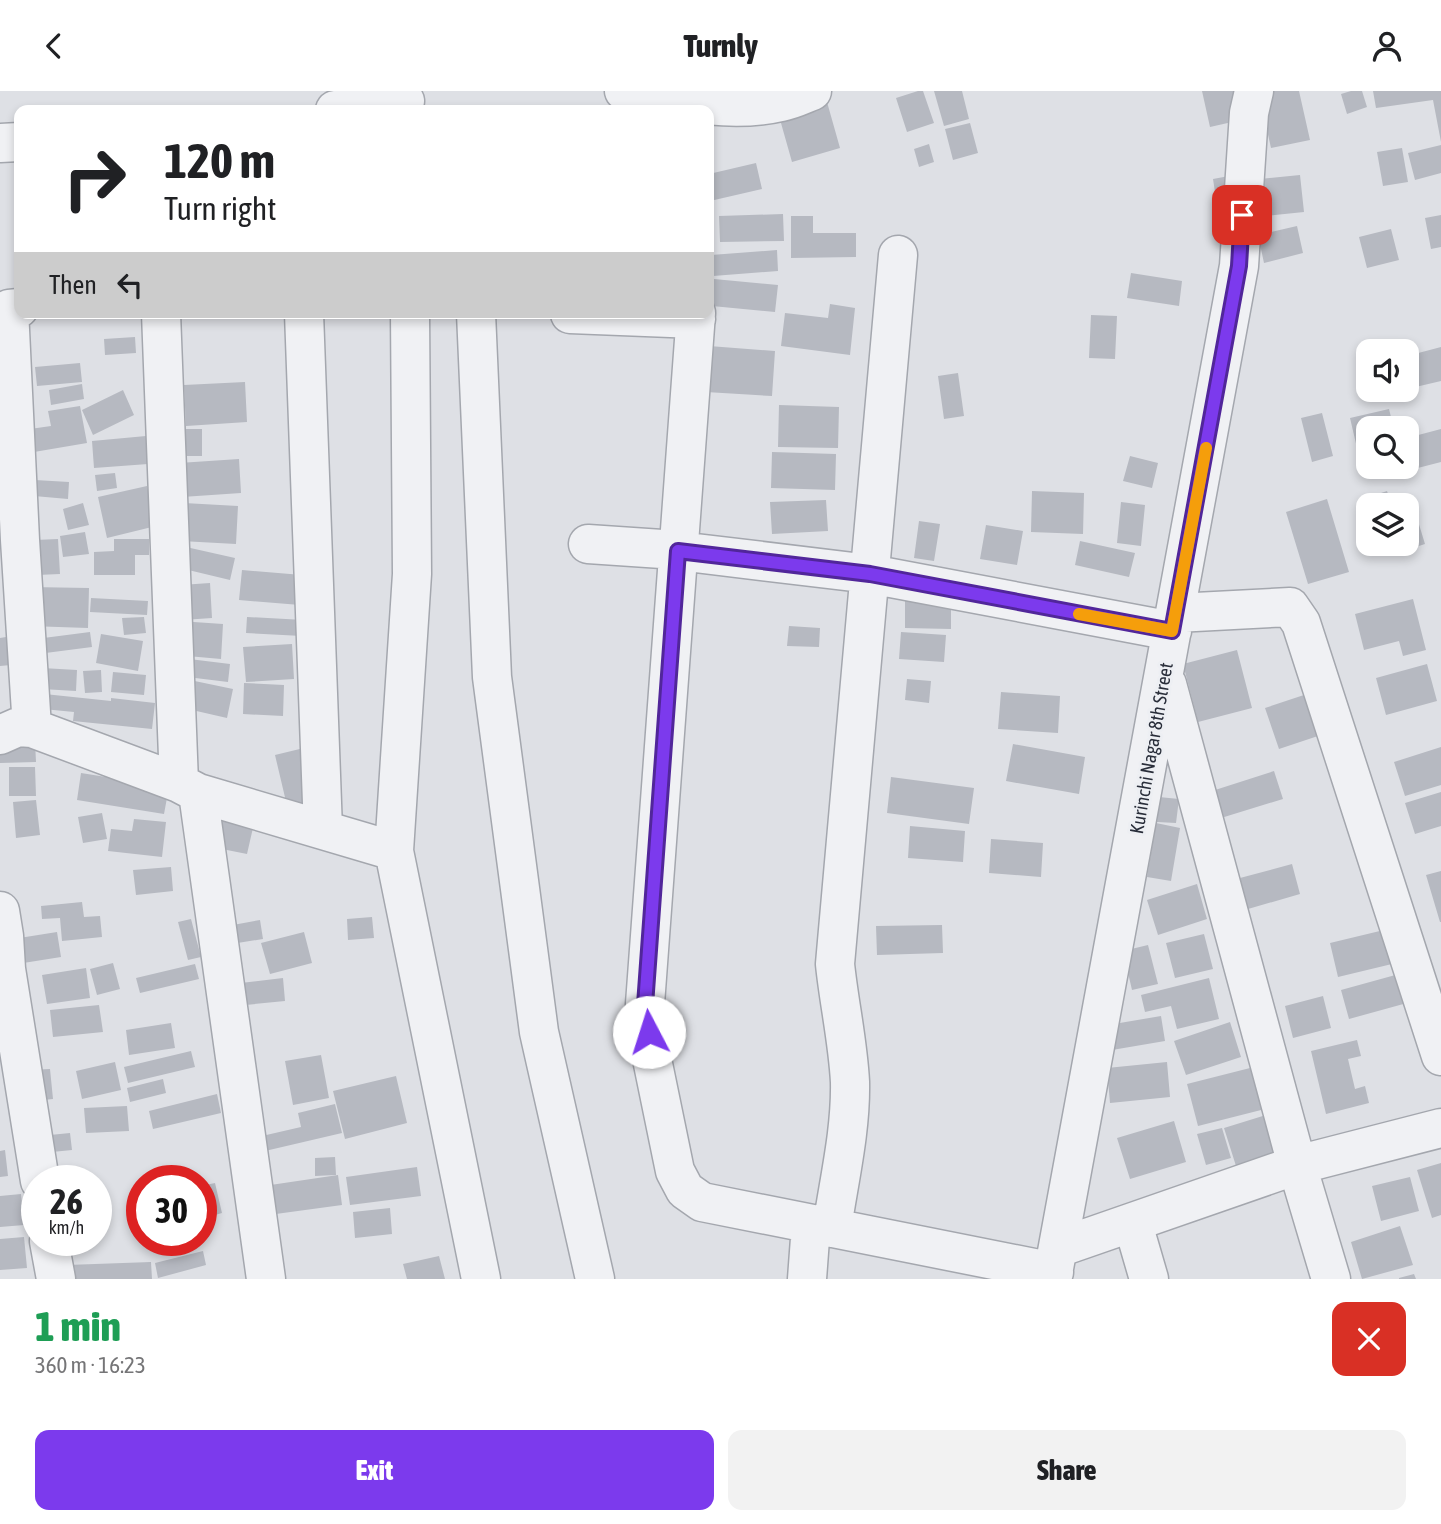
<!DOCTYPE html>
<html lang="en">
<head>
<meta charset="utf-8">
<style>
	:root { --surface:#fff; --page:#f2f2f2; --text:#202124; --muted:#757577; --accent:#7c3aed }
	body { margin:0; font-family:"Asap Condensed",sans-serif; background:var(--page); color:var(--text); height:100vh; display:flex; flex-direction:column; font-size:26px; white-space:nowrap }
	* { box-sizing:border-box; margin:0 }
	p { font-size:23px; color:var(--muted) }
	.icon { flex:none; width:38px; height:38px; fill:none; stroke:currentColor; stroke-width:2; stroke-linecap:round; stroke-linejoin:round }
	.map { position:relative; height:1188px; overflow:hidden }
	.side { display:flex; flex-direction:column; background:var(--surface); flex:1 }
	.side>* { flex:none }
	.top-card { position:absolute; left:14px; top:14px; width:700px; height:214px; border-radius:14px; box-shadow:0 4px 10px #0003; background:#fff; color:var(--text); overflow:hidden }
	.buttons { position:absolute; left:1356px; top:248px; display:grid; gap:14px }
	.buttons a { display:grid; place-items:center; width:63px; height:63px; border-radius:14px; background:var(--surface); box-shadow:0 4px 10px #0003; font-size:35px }
	.speed { position:absolute; left:21px; top:1074px; display:flex; gap:14px; font-size:35px; font-weight:700; text-align:center }
	.speed>* { display:grid; place-content:center; width:91px; height:91px; border-radius:50%; background:var(--surface); box-shadow:0 4px 10px #0003; line-height:1 }
	.speed small { font-size:18px; font-weight:400 }
	.speed .limit { border:10px solid #d22; background:#fff; color:#111 }
	.pin { position:absolute; display:grid; place-items:center; width:60px; height:60px; color:#fff; margin:-30px; border-radius:14px; box-shadow:0 4px 10px #0006 }
	.me { position:absolute; width:77px; margin:-38px; rotate:355deg; stroke-linejoin:round; filter:drop-shadow(0 0 5px #0008) }
	.turn { display:flex; align-items:center; gap:24px; height:147px; padding:0 35px; font-size:32px }
	.turn .icon { width:91px; height:91px; stroke-width:2.5 }
	.turn b { display:block; font-size:49px; line-height:60px }
	.then { display:flex; align-items:center; height:66px; padding:0 35px; background:#0003; gap:14px; font-size:26px }
	.round { display:grid; place-items:center; flex:none; width:74px; height:74px; border-radius:14px; background:var(--page) }
	.overview { display:flex; align-items:center; justify-content:space-between; height:119px; padding:0 35px }
	h1 { font-size:42px; font-weight:800; line-height:52px; color:#1e9e55 }
	.cta { display:flex; gap:14px; margin-top:auto; padding:14px 35px }
	.cta a { flex:1; height:80px; border-radius:14px; background:var(--accent); color:#fff; font-size:28px; font-weight:800; line-height:80px; text-align:center }
	.cta a+a { background:var(--page); color:var(--text) }
	header { display:flex; justify-content:space-between; align-items:center; height:91px; padding:0 35px; background:var(--surface); font-size:32px; font-weight:800 }
	.map>svg:first-child { display:block }
</style>
</head>
<body>
<header><svg class="icon" aria-label="back" viewBox="0 0 24 24"><path d="M15 5l-7 7 7 7"/></svg>Turnly<svg class="icon" aria-label="person" viewBox="0 0 24 24"><circle cx="12" cy="8" r="4"/><path d="M4 21q1-7 8-7t8 7"/></svg></header>
<div class="map">
<svg width="1441" height="1188" viewBox="0 0 1441 1188">
	<rect width="100%" height="100%" fill="#dee0e5"/>
	<path fill="#b6b9c1" d="M918,0H923L934,32L907,41L896,7Z
		M934,0H962L969,28L944,35Z
		M1202,0H1235L1241,29L1210,36Z
		M1265,0H1299L1310,49L1271,57L1261,12Z
		M1351,0H1362L1367,16L1347,23L1341,3Z
		M1373,0H1441V51L1433,9L1376,17Z
		M827,11L840,57L792,71L779,25Z
		M970,32L978,62L953,69L945,38Z
		M929,53L934,71L919,76L914,58Z
		M1441,54V82L1415,89L1408,62Z
		M1402,57L1408,91L1383,95L1377,61Z
		M756,72L762,98L710,110L709,83Z
		M1300,84L1304,121L1264,125L1260,88Z
		M1229,85L1233,119L1218,121L1213,88Z
		M783,123L784,150L720,151L719,125Z
		M1441,124V156L1431,158L1425,127Z
		M791,125H813V142H856V166L791,167Z
		M1297,135L1303,162L1264,172L1258,144Z
		M1391,138L1399,169L1367,177L1359,146Z
		M777,159L778,180L713,185L711,164Z
		M1131,182L1182,190L1179,215L1127,207Z
		M714,188L778,194L775,221L712,215Z
		M830,213L855,217L850,264L781,255L785,222L828,227Z
		M1091,224L1117,225L1115,268L1089,267Z
		M135,246L136,262L105,264L104,248Z
		M709,255L775,260L772,305L706,301Z
		M1441,256V290L1407,298V265Z
		M80,272L82,291L37,295L35,276Z
		M958,282L964,325L944,328L938,285Z
		M245,291L247,331L186,335L184,294Z
		M82,293L84,308L51,314L49,299Z
		M123,299L134,324L93,344L82,319Z
		M779,314L839,316L838,357L778,356Z
		M80,315L87,352L34,361L30,338L51,335L48,320Z
		M1389,318L1394,338H1368V372L1361,374L1350,327Z
		M1322,322L1333,365L1312,371L1301,327Z
		M182,338H202V365H182Z
		M1441,338V371L1410,379L1407,368V347Z
		M146,345L148,373L94,377L92,350Z
		M772,361L836,363L835,399L771,397Z
		M1130,365L1158,372L1152,397L1123,390Z
		M239,368L241,402L182,406L179,372Z
		M115,382L117,397L97,400L95,384Z
		M35,389L69,391L68,408L34,405Z
		M147,395L156,435L107,447L98,406Z
		M1032,400L1084,402L1083,443L1031,441Z
		M1387,400L1392,415H1372L1369,406Z
		M1327,408L1349,481L1308,493L1286,421Z
		M826,409L828,440L772,443L770,411Z
		M1121,411L1145,414L1141,455L1117,452Z
		M83,412L89,434L68,439L63,418Z
		M184,412L238,415L236,453L181,450Z
		M1414,417L1425,453L1388,465L1384,453H1407V420Z
		M919,430L940,433L934,470L914,467Z
		M986,434L1023,440L1017,474L980,468Z
		M85,441L89,463L63,466L60,445Z
		M58,448L60,483L37,484L35,449Z
		M114,448H149V464H135V484H94V461L114,460Z
		M1080,450L1135,462L1129,486L1075,474Z
		M186,456L235,467L230,489L180,477Z
		M242,479L302,484L300,514L239,509Z
		M210,492L212,527L183,529L181,494Z
		M30,496L89,497L88,537L29,535Z
		M91,507L148,510L147,524L90,521Z
		M1413,508L1426,559L1403,565L1399,550L1364,559L1355,523Z
		M905,510L951,511V538L905,537Z
		M144,526L146,542L124,544L122,527Z
		M247,526L304,529L302,545L246,542Z
		M179,530L223,533L221,568L176,564Z
		M789,535L820,537L819,556L787,555Z
		M90,541L92,556L30,564L28,549Z
		M901,541L946,544L944,571L899,568Z
		M101,543L143,550L138,580L96,572Z
		M6,546L11,574L0,575V547Z
		M292,553L294,588L246,591L243,556Z
		M1237,559L1252,617L1198,631L1183,573Z
		M181,567L230,573L228,591L179,585Z
		M1427,573L1437,610L1386,624L1376,587Z
		M42,577L77,579L76,600L42,598Z
		M101,579L102,601L85,602L83,580Z
		M113,581L146,584L144,604L111,601Z
		M185,588L233,598L227,627L179,616Z
		M907,588L931,590L929,612L905,609Z
		M244,592L284,594L283,625L243,623Z
		M1319,599L1333,640L1279,658L1265,617Z
		M1001,601L1060,605L1058,642L998,638Z
		M35,602L111,610V607L155,612L152,638L73,630L74,621L33,617Z
		M35,651L36,671L0,672V652Z
		M1013,653L1085,666L1079,703L1006,690Z
		M308,656L321,712L288,719L275,664Z
		M1441,656V694L1405,705L1394,671Z
		M9,676H35L36,705H9Z
		M1274,680L1283,708L1221,727L1212,700Z
		M81,682L169,696L164,723L77,709Z
		M891,686L974,697L969,733L887,722Z
		M1441,701V735L1415,743L1405,712Z
		M1159,706L1179,708L1176,732L1157,731Z
		M36,709L40,744L16,747L13,711Z
		M220,720L255,728L247,763L212,756Z
		M102,722L107,748L83,752L78,726Z
		M134,728L166,731L162,766L108,760L111,738L132,740Z
		M1156,732L1180,737L1171,790L1147,786Z
		M910,735L965,740L963,771L908,767Z
		M991,748L1043,752L1041,786L989,782Z
		M1292,773L1300,803L1248,818L1240,787Z
		M171,776L173,800L136,804L133,779Z
		M1441,780V831H1440L1426,784Z
		M1197,793L1207,828L1158,844L1147,809Z
		M82,811L84,826L100,825L102,846L62,850L60,827L42,828L41,815Z
		M372,826L374,847L348,849L347,828Z
		M191,828L201,866L188,869L178,831Z
		M260,829L263,848L225,854L222,836Z
		M942,834L943,862L877,864L876,835Z
		M1384,839L1392,873L1338,886L1330,852Z
		M57,841L61,866L17,873L13,848Z
		M304,841L312,872L270,883L261,852Z
		M1204,843L1213,878L1175,887L1166,852Z
		M1148,854L1158,893L1132,899L1123,860Z
		M113,872L120,898L97,904L90,878Z
		M195,873L199,888L140,902L136,887Z
		M86,877L90,907L47,913L42,884Z
		M1399,883L1407,912L1349,928L1341,899Z
		M283,887L285,910L235,915L232,893Z
		M1209,887L1219,928L1177,938L1171,915L1145,921L1141,904Z
		M1323,905L1331,937L1293,947L1285,915Z
		M99,914L103,941L53,946L50,919Z
		M1161,925L1165,950L1112,959L1108,934Z
		M1230,931L1241,966L1186,984L1174,950Z
		M171,932L175,957L129,964L126,939Z
		M1357,949L1361,965L1348,968L1355,998L1365,995L1369,1012L1326,1023L1311,960Z
		M191,960L195,976L128,992L124,976Z
		M321,964L329,1007L293,1014L285,970Z
		M115,971L121,999L82,1008L76,980Z
		M1167,971L1170,1006L1110,1012L1107,977Z
		M1254,976L1265,1018L1198,1035L1187,993Z
		M50,978L53,1008L33,1010L29,979Z
		M396,985L407,1032L345,1048L333,1000Z
		M163,988L166,1002L130,1011L127,997Z
		M217,1003L221,1022L153,1038L149,1020Z
		M335,1013L342,1042L265,1060L262,1045L301,1036L298,1022Z
		M127,1015L129,1040L86,1042L84,1017Z
		M1266,1024L1278,1061L1236,1075L1224,1037Z
		M1174,1030L1186,1071L1130,1088L1117,1047Z
		M1222,1037L1231,1067L1206,1074L1197,1043Z
		M70,1042L72,1059L52,1061L50,1044Z
		M5,1059L8,1085L0,1086V1060Z
		M335,1066L336,1084L315,1085V1067Z
		M1441,1072V1124L1432,1127L1417,1079Z
		M417,1076L421,1105L350,1114L346,1086Z
		M338,1084L342,1114L261,1125L257,1096Z
		M1410,1086L1419,1120L1381,1130L1372,1095Z
		M215,1092L222,1122L201,1128V1095Z
		M21,1103L24,1134L0,1136V1105Z
		M390,1117L392,1143L355,1147L353,1121Z
		M1400,1135L1413,1174L1362,1188L1351,1151Z
		M24,1146L27,1177L0,1179V1148Z
		M203,1160L206,1174L158,1187L155,1172Z
		M439,1165L445,1188H407L403,1173Z
		M151,1171L152,1188H67V1174Z
		M1414,1183L1416,1188H1399V1187Z"/>
	<g fill="none" stroke-linecap="round" stroke-linejoin="round">
		<g stroke="#a4a7ae" stroke-width="41">
			<path id="minor" d="M624,0C675,10 730,23 781,11C792,9 802,4 812,0
				M335,19L405,10
				M0,52L19,51
				M19,217L9,218L20,449L32,637
				M161,222L179,692
				M304,222L323,739
				M410,222L412,483L394,760L481,1188
				M476,222L492,586L539,941L595,1188
				M696,222L645,913L652,968L675,1080L685,1099L702,1111L1054,1181
				M570,223L696,228
				M588,453L662,458L870,483L1172,540
				M1176,519V522L1290,516L1301,532L1441,965
				M1167,593L1297,1074L1331,1188
				M0,644L18,636L32,637L179,692L198,702L394,760
				M198,702L266,1188
				M0,820L4,845L6,878L40,1090
				M1133,1133L1149,1188
				M832,1137C839,1089 851,1040 850,991C848,951 839,912 835,873L898,164
				M49,1150L56,1188
				M1058,1157L1297,1074L1441,1037
				M807,1188L811,1134
				M1052,1188L1239,175L1249,22L1254,0"/>
		</g>
		<use href="#minor" stroke="#f0f1f4" stroke-width="38"/>
	</g>
	<g fill="none" stroke-linecap="round" stroke-linejoin="round">
		<g stroke="#51269a" stroke-width="18">
			<path id="route" d="M649,941L645,914L678,460L870,483L1172,540L1239,175L1242,124"/>
		</g>
		<use href="#route" stroke="#7c3aed" stroke-width="12"/>
		<path stroke="#f59e0b" stroke-width="12" d="M1079,523L1172,540L1206,357"/>
	</g>
	<g text-anchor="middle" stroke-width="6" stroke-linejoin="round" paint-order="stroke">
		<g font-size="19" fill="#292e3a" stroke="#edeff3">
			<text transform="translate(1151 657) rotate(-80)" y="7">Kurinchi Nagar 8th Street</text>
		</g>
	</g>
</svg>
<div class="buttons">
<a><svg class="icon" aria-label="sound" viewBox="0 0 24 24"><path d="M4 9h4l5-4v14l-5-4H4zM17 9q2 3 0 6"/></svg></a>
<a><svg class="icon" aria-label="search" viewBox="0 0 24 24"><circle cx="10" cy="10" r="6"/><path d="M15 15l6 6"/></svg></a>
<a><svg class="icon" aria-label="layers" viewBox="0 0 24 24"><path d="M12 4l9 5-9 5-9-5zM3 14l9 5 9-5"/></svg></a>
</div>
<div class="speed"><div>26<small>km/h</small></div><div class="limit">30</div></div>
<div class="pin" style="left:1242px;top:124px;background:#d93025"><svg class="icon" aria-label="arrive" viewBox="0 0 24 24"><path d="M6 21V4h12l-3 4 3 4H6"/></svg></div>
<svg class="me" style="left:649px;top:941px" viewBox="-20 -20 40 40"><circle r="19" fill="#fff"/><path d="M0-13L10 11 0 6-10 11z" fill="#7c3aed"/></svg>
<div class="top-card">
<div class="turn"><svg class="icon" aria-label="right" viewBox="0 0 24 24"><path d="M7 20v-9h11M14 6l5 5-5 5"/></svg><div><b>120 m</b>Turn right</div></div>
<div class="then">Then<svg class="icon" aria-label="left" viewBox="0 0 24 24"><path d="M17 20v-9H6M10 6l-5 5 5 5"/></svg></div>
</div>
</div>
<section class="side">
<div class="overview"><div><h1>1 min</h1><p>360 m · 16:23</p></div><a class="round" style="background:#d93025;color:#fff"><svg class="icon" aria-label="close" viewBox="0 0 24 24"><path d="M6 6l12 12M18 6L6 18"/></svg></a></div>
<div class="cta"><a>Exit</a><a>Share</a></div>
</section>
</body>
</html>
